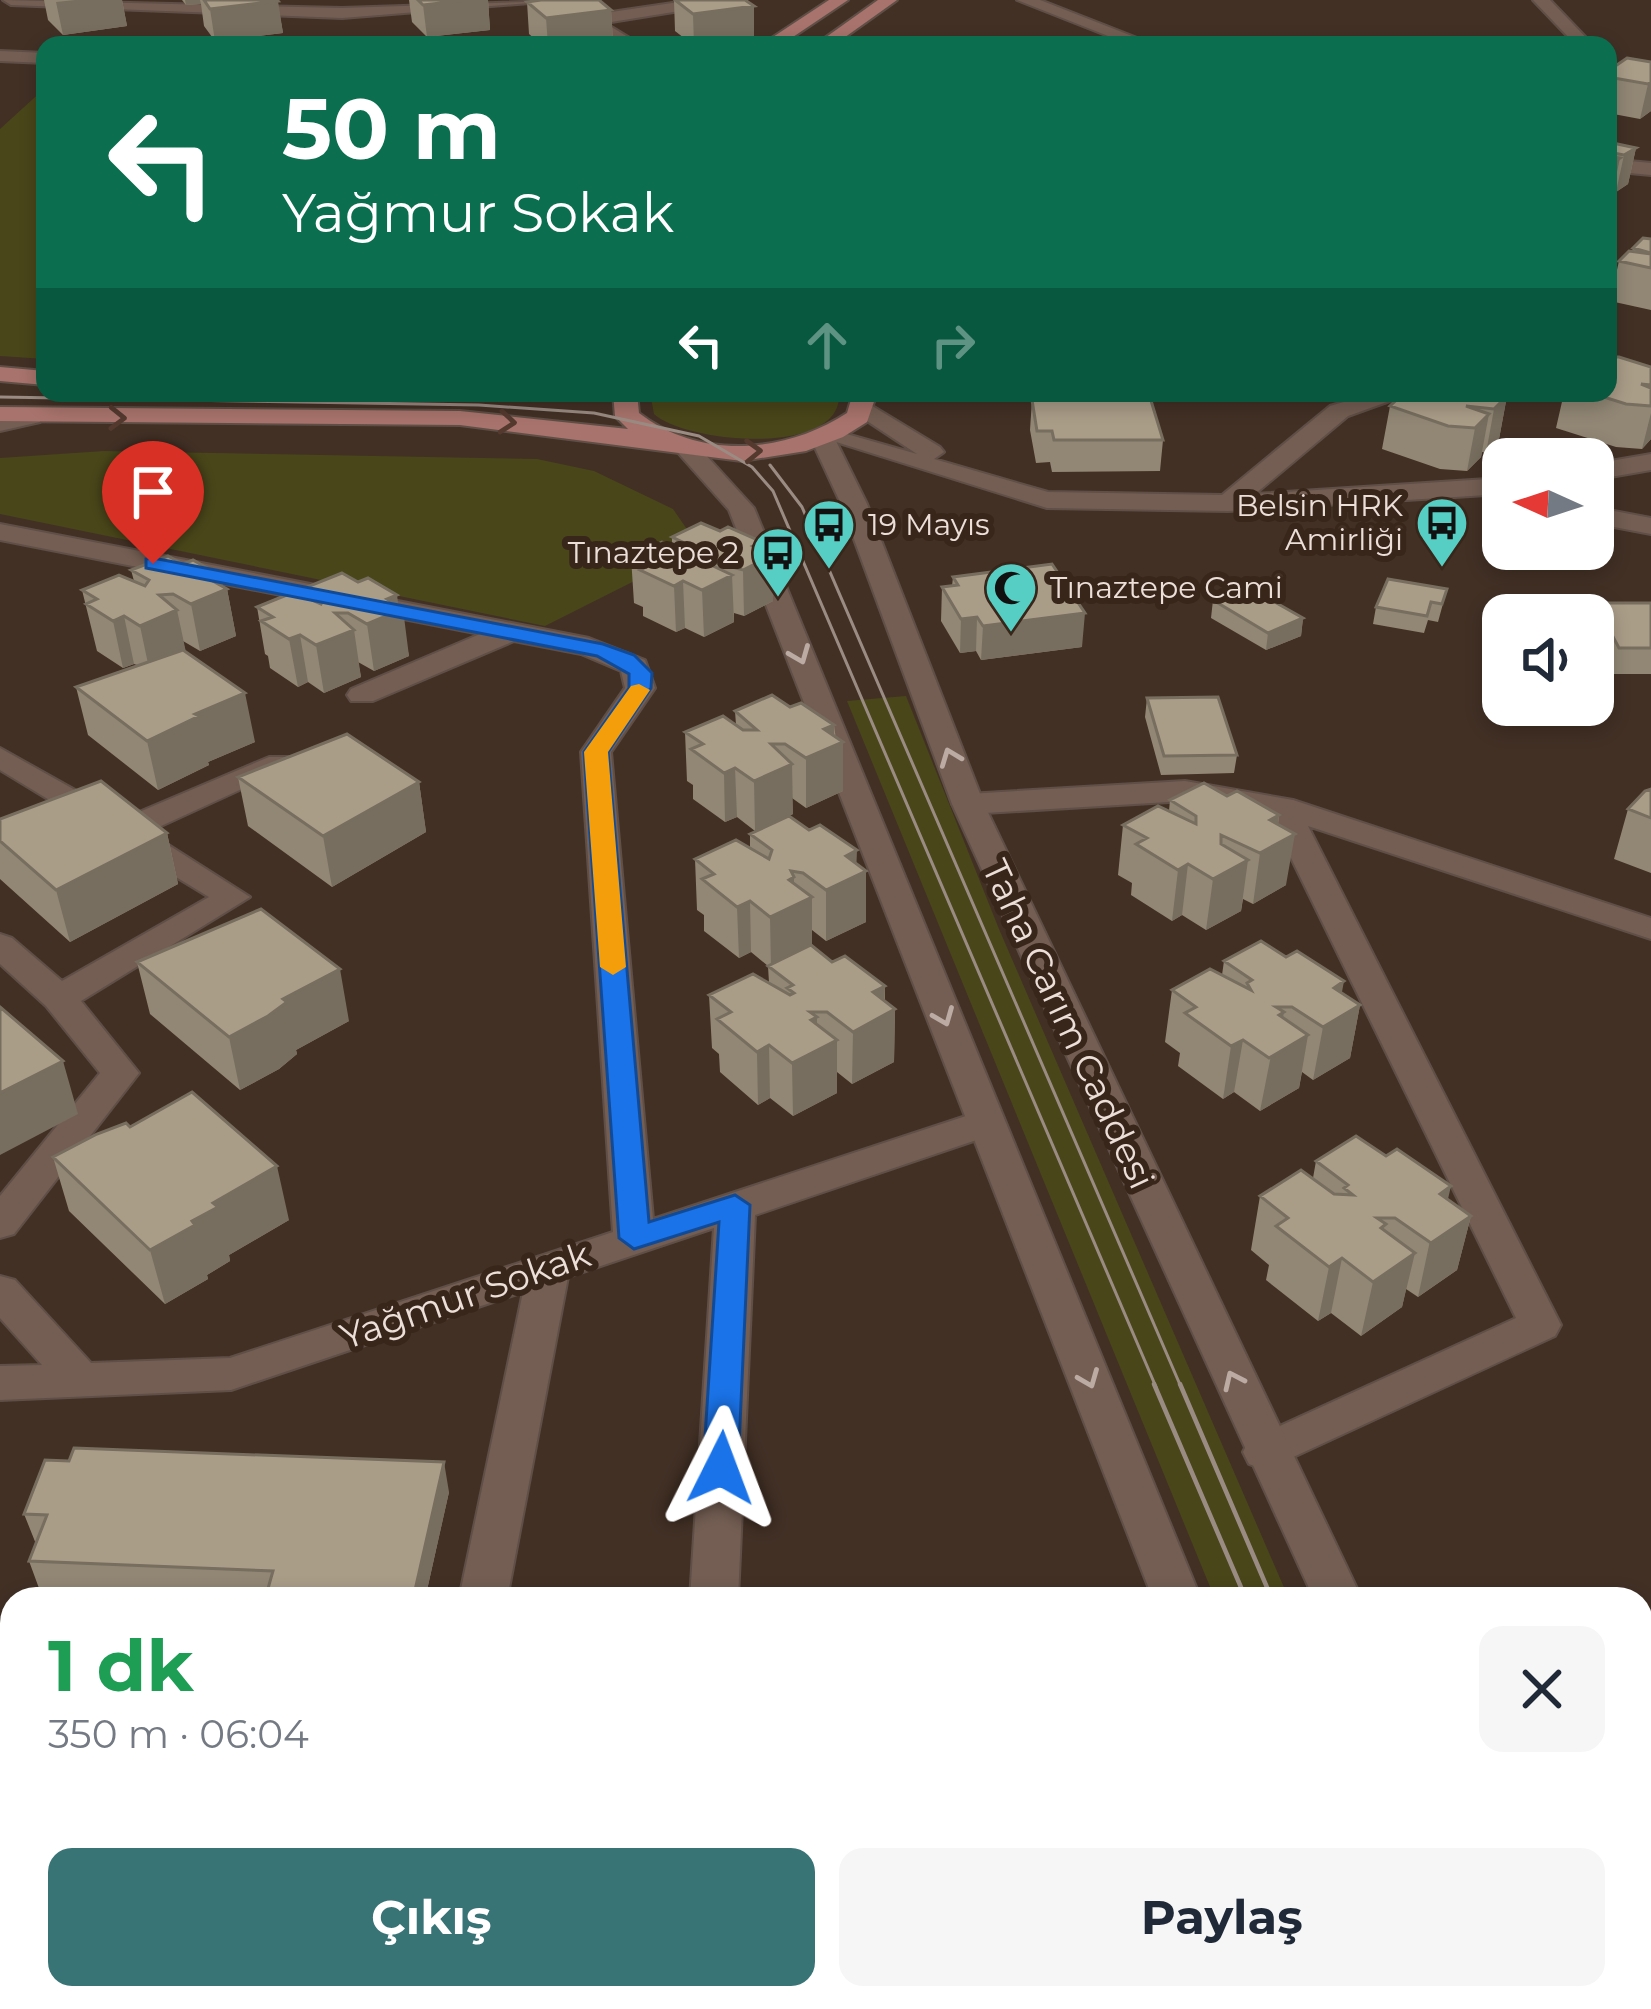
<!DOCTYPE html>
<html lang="tr">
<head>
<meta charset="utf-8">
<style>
	:root { --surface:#fff; --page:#f6f6f7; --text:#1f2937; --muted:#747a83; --accent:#387376 }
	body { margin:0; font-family:Montserrat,sans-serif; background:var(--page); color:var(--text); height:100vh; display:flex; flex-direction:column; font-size:45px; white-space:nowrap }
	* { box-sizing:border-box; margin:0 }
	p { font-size:39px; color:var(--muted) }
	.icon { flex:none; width:66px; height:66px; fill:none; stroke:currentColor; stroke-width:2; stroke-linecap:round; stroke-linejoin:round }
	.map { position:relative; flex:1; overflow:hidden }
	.drawer { position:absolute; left:0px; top:1587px; width:1653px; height:423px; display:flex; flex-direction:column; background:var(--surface); border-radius:36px 36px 0 0; box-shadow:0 6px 18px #0003 }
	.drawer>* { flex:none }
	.guide { position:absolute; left:36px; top:36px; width:1581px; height:366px; border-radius:24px; box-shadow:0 6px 18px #0003; background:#0b6e4f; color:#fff; overflow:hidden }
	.needle { width:78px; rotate:273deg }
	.buttons { position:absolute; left:1482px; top:438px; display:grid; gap:24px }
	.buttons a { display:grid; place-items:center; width:132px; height:132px; border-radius:24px; background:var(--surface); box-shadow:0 6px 18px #0003; font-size:60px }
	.pin { position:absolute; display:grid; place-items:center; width:102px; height:102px; color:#fff; margin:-123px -51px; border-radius:50% 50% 50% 0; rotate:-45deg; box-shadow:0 0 12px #0007 }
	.pin .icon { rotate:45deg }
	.me { position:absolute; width:132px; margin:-66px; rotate:3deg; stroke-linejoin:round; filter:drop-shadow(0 0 9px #0008) }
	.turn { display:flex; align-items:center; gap:42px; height:252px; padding:0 48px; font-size:54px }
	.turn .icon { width:156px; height:156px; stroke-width:2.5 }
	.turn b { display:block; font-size:84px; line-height:102px }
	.lanes { display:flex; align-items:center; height:114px; padding:0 48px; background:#0003; justify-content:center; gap:60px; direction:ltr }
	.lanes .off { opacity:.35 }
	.round { display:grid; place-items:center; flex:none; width:126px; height:126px; border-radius:24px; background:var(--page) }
	.summary { display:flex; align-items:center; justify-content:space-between; height:204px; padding:0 48px }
	h1 { font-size:72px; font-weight:700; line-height:90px; color:#1e9e55 }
	.cta { display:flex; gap:24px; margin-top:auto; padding:24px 48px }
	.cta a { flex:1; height:138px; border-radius:24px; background:var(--accent); color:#fff; font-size:48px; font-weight:700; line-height:138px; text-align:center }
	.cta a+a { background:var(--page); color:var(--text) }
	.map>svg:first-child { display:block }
</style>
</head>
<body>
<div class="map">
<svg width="1651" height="2009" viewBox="0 0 1651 2009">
	<rect width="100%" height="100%" fill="#423025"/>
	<path fill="#49461a" d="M45,88V359L0,356V129Z
		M650,393H839C844,457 687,444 654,414Z
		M104,451L537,459L594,471L673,509L700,548L545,626L0,514V458Z
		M906,696L999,929L1289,1599H1215L847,701Z"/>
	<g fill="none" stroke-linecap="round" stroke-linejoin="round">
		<g stroke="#5f4f46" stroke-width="4">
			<path id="street" d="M3,0L342,8L555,1L342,18L11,5Z
				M1017,0H1040L1155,45H1131Z
				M1533,0H1550L1593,45H1576Z
				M686,1L692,9L605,23L641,45H621L563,11L571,6L591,15Z
				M0,51L45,53V63L0,61Z
				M1608,159L1651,163V175L1608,171Z
				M1374,393H1412L1348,416L1255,494L1503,478V494L1228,511L1047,508L817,436L829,429L917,454L855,413L852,408L864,401L940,447L944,452L934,459L1048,492L1222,495L1330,406Z
				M31,410L40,412V422L0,431V417Z
				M1651,454V470L1593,480V464Z
				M1593,507L1651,518V534L1593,523Z
				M0,524L589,638L645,660L655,688L611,752L653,1219L972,1114H1000L1005,1123L1000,1132L755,1215L738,1599H690L714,1228L568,1277L507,1599H459L523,1292L231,1390L0,1400V1366L42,1365L0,1318V1276L15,1280L91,1363L230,1358L613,1232L581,752L625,688L621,671L581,654L514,641L373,701H351L347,695L351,689L480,634L0,540Z
				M0,748L125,818L269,757H291L296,764L148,832L250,897L81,1001L139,1073L14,1234L0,1238V1196L100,1073L46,1006L0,964V934L12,938L62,981L209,897L0,770Z
				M1185,781L1293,800L1651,918V939L1308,826L1561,1325L1555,1336L1265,1470L1249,1464L1243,1452L1249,1440L1516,1318L1270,815L1185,801L968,814L952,804L968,794Z
				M376,1998H432L429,2009H373Z"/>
		</g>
		<g stroke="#5f4f46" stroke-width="4">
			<path id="secondary" d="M823,432L835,439L867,504L984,804L1362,1599H1314L952,804L841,504L811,439Z
				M684,439L693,441L754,508L1201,1599H1153L729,510L672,446Z
				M1309,1998H1365L1369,2009H1313Z
				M1506,1998H1563L1568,2009H1511Z"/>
		</g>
		<g stroke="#5f4f46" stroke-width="4">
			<path id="primary" d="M829,0H848L781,45H761Z
				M878,0H897L834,45H815Z
				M0,367L45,371V385L0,381Z
				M613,393H637L639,413C700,460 784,454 847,413L853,393H877L867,422L843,437L806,451L742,461L460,425L0,421V407L460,411L628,429L615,416Z"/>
		</g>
		<use href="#street" fill="#745e53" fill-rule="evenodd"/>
		<use href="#secondary" fill="#745e53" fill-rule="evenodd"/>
		<use href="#primary" fill="#a8736c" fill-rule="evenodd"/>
		<path stroke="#9b8c83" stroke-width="3" d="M0,397L479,405L594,413L699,436L752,467L773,491L1156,1387
			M770,465L802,507L1181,1387"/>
		<path stroke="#9b8c83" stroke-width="4.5" d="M1154,1384L1246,1599
			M1180,1384L1272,1599
			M1416,1998L1421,2009
			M1454,1998L1459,2009"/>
	</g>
	<path fill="#928775" d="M44,0H122L127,26L63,35L48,20Z
		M182,0H277L283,33L215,41L204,26L201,4L186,5Z
		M409,0H488L490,30L427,37L412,22Z
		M674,0H745L754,6V39L693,45L675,31Z
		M527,2L611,10L613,42L592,45H542L529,34Z
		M1651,62V111L1640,119L1608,113V71Z
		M1608,142L1636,148L1628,184L1616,192L1612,191V195L1608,198Z
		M1651,239V310L1610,301L1619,261L1632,251L1633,248Z
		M1651,367V439L1642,449L1616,447L1556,428L1564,393H1608Z
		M1310,393H1347L1338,399Z
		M1408,393H1494L1507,396L1499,439L1486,453L1482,452L1481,457L1467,471L1440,469L1382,449L1390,406Z
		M1045,394L1163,440L1160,471L1052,472L1050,462L1036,463L1030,430L1032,400H1045Z
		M672,537L762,550L773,601L744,616L734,613V622L704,637L685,628L676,632L643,616V607L634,603L631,557L672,545Z
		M131,570L227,589L236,636L200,651L183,641L185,651L255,742L208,762L209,765L158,790L88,735L76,687L137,665L134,664L123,668L97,651L82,590L134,581Z
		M953,577L1082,647L981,660L976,651L960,653L941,621L942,587L952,586Z
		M307,587L398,606L409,656L374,671L358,662L361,677L324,693L308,682L298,687L270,668L268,656L265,654L257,607L308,599Z
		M1447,589L1438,622L1428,620L1424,633L1373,624L1376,607Z
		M1213,600L1303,618L1301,636L1266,650L1211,618Z
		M1595,603H1651V674H1612L1593,637L1592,615Z
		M1147,698L1237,755L1234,773L1161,775L1145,717Z
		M790,707L834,725L843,791L806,808L792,798L793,814L755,831L737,817L725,822L693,799V785L687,781L685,732L736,725L735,711Z
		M238,777L419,782L426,832L332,887L248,826Z
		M1651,789V873L1614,859L1628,809Z
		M1227,796L1279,815L1278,825L1286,885L1253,904L1243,899L1241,911L1206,930L1182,915L1172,921L1131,895L1132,883L1118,875L1123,825L1169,811L1170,800Z
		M0,819L167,833L178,884L70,942L0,879Z
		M750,834L856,864L866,922L826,941L812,930V946L832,962L885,986V1001L895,1009L894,1062L852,1084L837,1072V1093L793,1116L770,1098L758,1105L720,1072L719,1054L712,1048L709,995L769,983L768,966L751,952L739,958L704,931V915L697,910L695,859L750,848Z
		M1224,961L1341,993L1360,1005L1350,1058L1313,1080L1302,1072L1299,1088L1260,1111L1234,1092L1223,1099L1178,1066L1180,1053L1165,1042L1172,990L1222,975Z
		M137,962L349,1021L296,1050L297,1054L279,1069L240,1090L150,1014Z
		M130,1127L289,1220L229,1255L230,1261L207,1275L208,1279L165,1304L69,1211L53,1157Z
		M1316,1161L1448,1199L1471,1216L1457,1270L1418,1297L1406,1289L1402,1307L1361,1336L1331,1313L1318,1321L1266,1280L1269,1265L1251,1250L1260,1196L1313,1178Z
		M449,1492L425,1599H230L40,1591L29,1561L36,1544L24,1514Z"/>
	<path fill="#776e5f" d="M75,0H122L127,26L63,35L56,2Z
		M185,0H200L201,4L186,5Z
		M467,0H488L490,30L427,37L423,5Z
		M278,1L283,33L215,41L210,9Z
		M754,6V39L694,45L693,14Z
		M611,10L613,42L592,45H548L546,18Z
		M1651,82V111L1640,119L1648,84Z
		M1636,148L1628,184L1616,192L1624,155Z
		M1620,158L1612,195L1608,198V166Z
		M1507,396L1499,439L1486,453L1494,409Z
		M1651,413V439L1642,449Z
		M1489,414L1481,457L1467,471L1475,428Z
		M762,542V560L773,555V601L744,616L743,570L753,546Z
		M715,563L716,583L732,575L734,622L704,637L702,590L711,565Z
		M221,576L224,590L227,589L236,636L200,651L191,604L211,580Z
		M683,581L685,628L676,632L674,586Z
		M397,595L399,610L403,609L409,656L374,671L367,624L387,599Z
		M177,610L187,657L150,673L140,626Z
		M1085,613L1082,647L981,660L983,626Z
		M124,616L134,664L123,668L113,621Z
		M977,617L976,651L960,653L961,619Z
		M1303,618L1301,636L1266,650L1268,633Z
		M354,630L361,677L324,693L316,645Z
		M300,635L308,682L298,687L289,639Z
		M245,693L255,742L208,762L209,765L158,790L147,741L195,714Z
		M834,725V746L843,742V791L806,808V758L824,729Z
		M792,764L793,814L755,831L754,781Z
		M735,768L737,817L725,822L724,773Z
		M419,782L426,832L332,887L323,836Z
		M1279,815L1275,845L1295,834L1286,885L1253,904L1260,853L1270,820Z
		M167,833L178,884L70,942L56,890Z
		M857,850L856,876L866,871V922L826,941V890L846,856Z
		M1248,860L1241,911L1206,930L1213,879Z
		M1188,864L1182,915L1172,921L1178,870Z
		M794,877V905L812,897V948L771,969L770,917L789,880Z
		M750,901L751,952L739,958L737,907Z
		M340,969L349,1021L296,1050L297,1054L279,1069L240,1090L229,1037L283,999Z
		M1344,981L1337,1019L1360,1005L1350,1058L1313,1080L1323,1027L1334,988Z
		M885,986L884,1015L895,1009L894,1062L852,1084L853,1032L873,992Z
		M1284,1012L1277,1053L1308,1035L1299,1088L1260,1111L1279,1015Z
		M817,1017V1050L837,1040V1093L793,1116L792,1063L811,1020Z
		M1243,1040L1234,1092L1223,1099L1231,1046Z
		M769,1045L770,1098L758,1105L757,1052Z
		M63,1061L78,1114L0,1155V1093Z
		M277,1166L289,1220L229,1255L230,1261L207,1275L208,1279L165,1304L150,1250L192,1221L213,1203Z
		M1451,1186L1439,1238L1471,1216L1457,1270L1418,1297L1440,1194Z
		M1415,1253L1402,1307L1361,1336L1373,1282Z
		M1342,1258L1331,1313L1318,1321L1329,1267Z
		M444,1462L449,1492L425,1599H413Z
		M65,1998H81L80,2009H63Z"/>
	<path fill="#aa9d88" stroke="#776e5f" stroke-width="3" d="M204,0H277L278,1L210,9Z
		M418,0H467L423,5Z
		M541,0H599L611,10L546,18L527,2Z
		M675,0H745L754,6L693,14Z
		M894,39L913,45H868Z
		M1627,58L1651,62V82L1648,84L1608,77V71Z
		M1608,142L1636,148L1624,155L1608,152Z
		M1608,156L1620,158L1608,166Z
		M1643,238L1651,239V253L1633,248Z
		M1629,251L1651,254V268L1619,261Z
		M1608,357H1619L1651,367V385L1641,384L1651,388V406L1626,404L1591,393H1608Z
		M1404,393L1429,399L1434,395L1427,393H1494L1507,396L1494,409L1466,406L1489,414L1475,428L1448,426L1390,406Z
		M1045,394H1149L1163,440H1054L1052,431H1037L1032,400H1046Z
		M701,523L720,531L728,527L762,542L753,546L773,555L743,570L709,561L715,563L711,565L732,575L702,590L683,581L674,586L640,570L650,565L631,557L662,542L686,550L693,547L672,537Z
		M168,556L183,564L193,560L221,576L211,580L227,589L191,604L173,594L159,595L177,610L140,626L124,616L113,621L86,604L97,599L82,590L119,575L145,586L149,580L131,570Z
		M1052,564L1085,613L983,626L977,617L961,619L942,587L958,585L953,577Z
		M342,573L358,582L368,578L397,595L387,599L403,609L367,624L348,613H335L354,630L316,645L300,635L289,639L261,621L273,617L257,607L294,592L321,604L324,598L307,587Z
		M1388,579L1447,589L1442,604L1431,602L1427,616L1376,607Z
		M1248,587L1303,618L1268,633L1213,600Z
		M1595,603H1651V648H1619Z
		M183,650L245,693L195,714L199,716L147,741L76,687Z
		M772,695L790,707L801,703L834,725L824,729L843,742L806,758L785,744H771L792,764L754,781L735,768L724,773L691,749L703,744L685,732L723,716L743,730H757L735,711Z
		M1218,697L1237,755L1164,756L1147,698Z
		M347,734L419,782L323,836L238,777Z
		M101,781L167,833L56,890L0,841V819Z
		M1204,783L1227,796L1237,791L1279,815L1270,820L1295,834L1260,853L1221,835V844L1248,860L1213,879L1188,864L1178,870L1136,844L1147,838L1123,825L1158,806L1196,824V816L1170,800Z
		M1651,789V818L1628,809L1645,791Z
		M789,816L809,830L820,825L857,850L846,856L866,871L826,890L803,873L791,871L794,877L789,880L812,897L770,917L750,901L737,907L702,879L714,874L695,859L736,840L769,859L772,850L750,834Z
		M261,909L340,969L283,999L287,1002L268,1016L229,1037L137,962Z
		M1261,941L1286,957L1297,951L1344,981L1334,988L1360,1005L1323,1027L1292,1007H1276L1284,1012L1279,1015L1308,1035L1269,1058L1243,1040L1231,1046L1185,1013L1196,1007L1172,990L1210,969L1251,990L1247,983L1252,980L1224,961Z
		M811,945L832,962L845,956L885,986L873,992L895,1009L853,1032L827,1012H810L817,1017L811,1020L837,1040L792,1063L769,1045L757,1052L717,1019L731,1012L709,995L753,974L790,995L794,993L787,988L793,985L768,966Z
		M0,1007L63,1061L0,1093Z
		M192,1092L277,1166L213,1203L218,1207L192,1221L195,1225L150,1250L53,1157L97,1134L126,1123L130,1127Z
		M1356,1136L1386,1156L1397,1149L1451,1186L1440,1194L1471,1216L1431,1243L1395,1218H1377L1386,1224L1381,1228L1415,1253L1373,1282L1342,1258L1329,1267L1276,1226L1288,1218L1260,1196L1301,1170L1334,1194L1353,1195L1344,1188L1348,1185L1316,1161Z
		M74,1448L444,1462L413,1599H265L273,1571L29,1561L47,1515L24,1514L45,1460L69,1461Z
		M12,1912V1998H65L63,2009H0V1913Z"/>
	<defs><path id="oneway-chevron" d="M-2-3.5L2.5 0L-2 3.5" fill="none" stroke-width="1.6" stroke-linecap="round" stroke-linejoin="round" transform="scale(3)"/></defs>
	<g stroke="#54392f">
		<use href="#oneway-chevron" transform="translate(117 418) rotate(1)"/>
		<use href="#oneway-chevron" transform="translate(507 422) rotate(5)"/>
		<use href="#oneway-chevron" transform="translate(753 451) rotate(-2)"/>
	</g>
	<g stroke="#bbaba3">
		<use href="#oneway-chevron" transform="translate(800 655) rotate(68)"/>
		<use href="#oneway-chevron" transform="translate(950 757) rotate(-111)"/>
		<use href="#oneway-chevron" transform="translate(944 1017) rotate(68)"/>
		<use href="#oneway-chevron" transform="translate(1089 1379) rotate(68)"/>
		<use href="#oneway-chevron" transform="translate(1233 1380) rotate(-115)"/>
	</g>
	<path fill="#1a73e8" stroke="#114b97" stroke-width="3" d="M153,558L603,644L634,655L652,673L651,688L608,752L649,1222L735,1195L750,1205L738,1468L733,1477H708L703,1468L719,1222L634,1249L619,1238L584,752L629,688V674L597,656L146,568V559Z"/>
	<path fill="#f59e0b" d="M639,684L650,690L608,752L626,967L613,975L600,967L584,752L631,686Z"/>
	<defs>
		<g id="bus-pin" transform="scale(2.7)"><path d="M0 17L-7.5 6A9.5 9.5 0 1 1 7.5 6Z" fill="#56cec3" stroke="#38261b"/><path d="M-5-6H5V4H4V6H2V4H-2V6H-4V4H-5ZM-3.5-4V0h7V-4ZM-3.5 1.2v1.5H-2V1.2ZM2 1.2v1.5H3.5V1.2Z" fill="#111"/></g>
		<g id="mosque-pin" transform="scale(2.7)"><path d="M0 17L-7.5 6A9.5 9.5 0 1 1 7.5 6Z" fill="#56cec3" stroke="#38261b"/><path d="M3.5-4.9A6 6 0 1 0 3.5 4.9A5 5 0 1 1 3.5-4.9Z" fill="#111"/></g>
	</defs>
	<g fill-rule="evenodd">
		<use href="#bus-pin" x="1442" y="523"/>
		<use href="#bus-pin" x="829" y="525"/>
		<use href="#bus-pin" x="778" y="553"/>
		<use href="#mosque-pin" x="1011" y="588"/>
	</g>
	<g text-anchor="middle" stroke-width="12" stroke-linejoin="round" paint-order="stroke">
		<g font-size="30" fill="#ebdfd8" stroke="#38261b" text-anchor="end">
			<text x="1403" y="516">Belsin HRK<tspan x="1403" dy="34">Amirliği</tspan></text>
			<text x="868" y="535" text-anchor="start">19 Mayıs</text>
			<text x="739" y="563">Tınaztepe 2</text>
			<text x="1050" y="598" text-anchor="start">Tınaztepe Cami</text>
		</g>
		<g font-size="36" fill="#ebdfd8" stroke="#38261b">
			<text transform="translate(1069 1024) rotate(65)" y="13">Taha Carım Caddesi</text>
			<text transform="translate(465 1295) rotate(-19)" y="13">Yağmur Sokak</text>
		</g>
	</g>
</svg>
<div class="buttons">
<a><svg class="needle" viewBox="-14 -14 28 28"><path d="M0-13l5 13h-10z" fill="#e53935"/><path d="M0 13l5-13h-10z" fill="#747a83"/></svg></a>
<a><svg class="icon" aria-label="sound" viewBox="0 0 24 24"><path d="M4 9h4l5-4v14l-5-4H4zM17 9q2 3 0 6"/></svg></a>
</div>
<div class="pin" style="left:153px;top:564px;background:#d93025"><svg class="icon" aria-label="arrive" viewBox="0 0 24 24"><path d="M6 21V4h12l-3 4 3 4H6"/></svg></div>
<svg class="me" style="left:721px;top:1468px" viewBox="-20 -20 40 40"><path d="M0-17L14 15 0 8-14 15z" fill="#1a73e8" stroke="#fff" stroke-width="4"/></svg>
<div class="guide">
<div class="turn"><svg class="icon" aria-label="left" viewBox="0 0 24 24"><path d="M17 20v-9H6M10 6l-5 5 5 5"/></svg><div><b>50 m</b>Yağmur Sokak</div></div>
<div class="lanes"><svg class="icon" aria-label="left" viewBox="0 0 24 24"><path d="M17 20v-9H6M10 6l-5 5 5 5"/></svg><svg class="icon off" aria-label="ahead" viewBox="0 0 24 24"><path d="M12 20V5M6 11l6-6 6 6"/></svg><svg class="icon off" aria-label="right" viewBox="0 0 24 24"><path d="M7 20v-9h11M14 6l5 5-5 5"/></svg></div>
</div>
<section class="drawer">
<div class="summary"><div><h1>1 dk</h1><p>350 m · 06:04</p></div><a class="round"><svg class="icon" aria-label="close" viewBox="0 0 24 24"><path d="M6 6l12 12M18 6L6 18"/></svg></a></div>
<div class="cta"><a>Çıkış</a><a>Paylaş</a></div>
</section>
</div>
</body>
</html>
